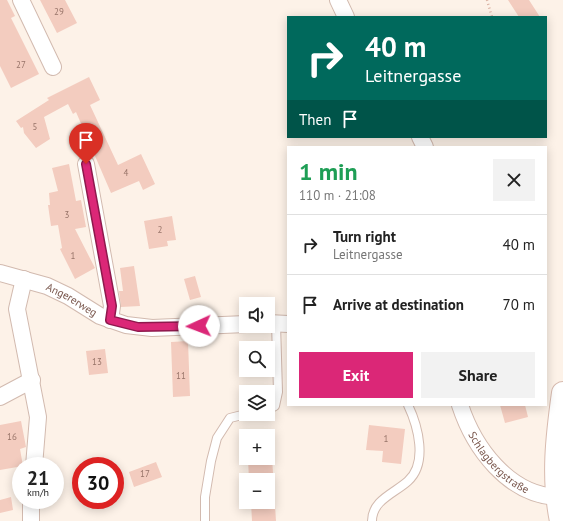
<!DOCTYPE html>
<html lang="en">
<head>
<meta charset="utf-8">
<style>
	:root { --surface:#fff; --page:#f2f2f2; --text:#222; --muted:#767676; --line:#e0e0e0; --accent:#db2777 }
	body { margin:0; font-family:"PT Sans",sans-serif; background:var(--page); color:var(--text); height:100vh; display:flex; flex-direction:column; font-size:15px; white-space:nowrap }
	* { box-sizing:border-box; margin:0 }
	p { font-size:13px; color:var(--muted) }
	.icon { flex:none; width:22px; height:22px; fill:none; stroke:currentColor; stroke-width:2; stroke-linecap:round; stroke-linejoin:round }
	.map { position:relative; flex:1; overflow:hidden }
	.drawer { position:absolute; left:287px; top:146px; width:260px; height:260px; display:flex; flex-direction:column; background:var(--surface); border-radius:0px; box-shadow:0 2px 10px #0003 }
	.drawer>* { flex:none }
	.top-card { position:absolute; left:287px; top:16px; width:260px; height:122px; border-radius:0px; box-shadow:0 2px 10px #0003; background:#00695c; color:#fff; overflow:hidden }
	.fabs { position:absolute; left:239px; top:297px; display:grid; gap:8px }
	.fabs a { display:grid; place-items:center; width:36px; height:36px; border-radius:0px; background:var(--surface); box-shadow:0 2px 10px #0003; font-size:20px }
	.speed { position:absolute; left:12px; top:457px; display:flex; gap:8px; font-size:20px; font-weight:700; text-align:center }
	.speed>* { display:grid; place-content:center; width:52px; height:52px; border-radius:50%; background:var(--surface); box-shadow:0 2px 10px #0003; line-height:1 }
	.speed small { font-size:10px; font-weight:400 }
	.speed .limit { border:6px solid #d22; background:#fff; color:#111 }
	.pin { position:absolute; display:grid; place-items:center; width:34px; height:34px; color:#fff; margin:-41px -17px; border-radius:50% 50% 50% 0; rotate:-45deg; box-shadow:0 0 4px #0007 }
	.pin .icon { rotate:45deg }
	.me { position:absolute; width:44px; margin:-22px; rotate:268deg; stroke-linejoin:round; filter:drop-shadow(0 0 3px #0008) }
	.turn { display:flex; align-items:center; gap:14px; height:84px; padding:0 12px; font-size:18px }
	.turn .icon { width:52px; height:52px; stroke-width:2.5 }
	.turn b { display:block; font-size:28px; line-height:34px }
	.then { display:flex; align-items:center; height:38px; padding:0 12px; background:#0003; gap:8px; font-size:15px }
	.round { display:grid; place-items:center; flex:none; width:42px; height:42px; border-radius:0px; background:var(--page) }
	.summary { display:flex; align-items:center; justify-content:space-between; height:68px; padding:0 12px }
	h1 { font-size:24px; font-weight:600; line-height:30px; color:#1e9e55 }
	.button { display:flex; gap:8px; margin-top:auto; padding:8px 12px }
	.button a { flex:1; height:46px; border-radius:0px; background:var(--accent); color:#fff; font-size:16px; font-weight:600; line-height:46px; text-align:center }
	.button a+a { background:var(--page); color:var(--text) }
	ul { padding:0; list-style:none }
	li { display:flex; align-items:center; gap:12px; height:60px; padding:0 12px; border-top:1px solid var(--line) }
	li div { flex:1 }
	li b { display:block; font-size:15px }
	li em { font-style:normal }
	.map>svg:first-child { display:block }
</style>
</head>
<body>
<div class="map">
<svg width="563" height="521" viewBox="0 0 563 521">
	<rect width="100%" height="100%" fill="#fdf2e8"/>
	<path fill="#f3ccbf" d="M0,0H7L15,16L11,18L39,74L11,88L0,66Z
		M40,0H65L77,23L57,33Z
		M508,0H529L540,17H519Z
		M89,77L100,100L90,105L118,165L141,154L155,184L143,190L139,181L111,193L76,112L73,114L68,104L44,117L50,139L36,148L24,133L23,127L21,128L16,121L49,100L47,98Z
		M69,164L76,201L81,200L86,227L75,229L95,268L75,279L60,249L62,248L58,225L51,226L48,205H50L49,193L58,191L52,168Z
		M172,216L176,240L167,241L168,246L149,249L144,221Z
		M134,266L140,306L121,307L119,291H123L120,268Z
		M195,276L201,297L190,300L184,279Z
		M188,341L190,396L173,397L171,342Z
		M105,349L108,373L89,375L86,351Z
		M500,405H525L528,417L505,423Z
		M21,421L26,447L20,449L23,466L0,470V425Z
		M369,425L405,429L401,464L382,462L383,451L366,450Z
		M272,457L276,521H252L251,502H268V480H249L248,459Z
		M156,462L162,477L134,487L129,472Z
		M11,497L13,510L0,513V500Z"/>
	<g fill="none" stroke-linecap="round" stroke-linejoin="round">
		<g stroke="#d2baaf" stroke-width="10">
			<path id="service" d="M268,410L275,406L278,392L276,323
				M205,521V497L211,461L217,438L230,418L246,414
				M372,521C372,500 395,493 408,481C428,463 418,426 408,405"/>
		</g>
		<g stroke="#d2baaf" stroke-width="18">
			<g id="minor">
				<path d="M21,0L53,67"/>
				<path d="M338,0L346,17"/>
				<path d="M420,137L425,147"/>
				<path d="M86,164L112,306L110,320"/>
				<path id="s1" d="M0,273L47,286L68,296L100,316L126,325L152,328L246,324"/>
				<path d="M24,279L17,309L38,417L34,466"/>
				<path d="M268,323L288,324"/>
				<path d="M0,397L32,380"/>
				<path id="s2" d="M460,405C474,448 508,494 556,497"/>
				<path d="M31,521V500"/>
			</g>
		</g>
		<g stroke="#d8bbaf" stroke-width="24">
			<path id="secondary" d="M561,521C552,478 557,436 563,393"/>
		</g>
		<path stroke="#d9afa1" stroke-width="2.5" stroke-dasharray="1 3" stroke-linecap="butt" d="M487,0L492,17"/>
		<use href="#service" stroke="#fff" stroke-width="8"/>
		<use href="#minor" stroke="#fff" stroke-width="16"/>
		<use href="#secondary" stroke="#fff" stroke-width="22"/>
	</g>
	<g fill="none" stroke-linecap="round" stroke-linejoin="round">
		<g stroke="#8e194d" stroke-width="10">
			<path id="route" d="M86,164L112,306L110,320L138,327L199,326"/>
		</g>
		<use href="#route" stroke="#db2777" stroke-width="7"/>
	</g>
	<g text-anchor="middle" stroke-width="3" stroke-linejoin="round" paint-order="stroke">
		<g font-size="9" fill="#977368">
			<text x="59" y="15">29</text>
			<text x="21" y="68">27</text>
			<text x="35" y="130">5</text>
			<text x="126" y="176">4</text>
			<text x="67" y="218">3</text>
			<text x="160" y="233">2</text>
			<text x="73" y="259">1</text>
			<text x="97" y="365">13</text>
			<text x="181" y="379">11</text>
			<text x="12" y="440">16</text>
			<text x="386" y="442">1</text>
			<text x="145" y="477">17</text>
		</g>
		<g font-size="11" fill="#78554b" stroke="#fff6ef">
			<text dy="4" stroke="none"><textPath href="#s1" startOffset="77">Angererweg</textPath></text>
			<text dy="4" stroke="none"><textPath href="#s2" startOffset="71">Schlagbergstraße</textPath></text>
		</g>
	</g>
</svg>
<div class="fabs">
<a><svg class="icon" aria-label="sound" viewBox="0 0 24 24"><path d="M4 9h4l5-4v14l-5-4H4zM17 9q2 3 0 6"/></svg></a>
<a><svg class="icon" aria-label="search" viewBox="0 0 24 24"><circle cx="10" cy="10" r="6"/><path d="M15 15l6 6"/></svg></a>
<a><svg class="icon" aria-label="layers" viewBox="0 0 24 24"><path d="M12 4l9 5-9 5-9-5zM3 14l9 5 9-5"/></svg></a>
<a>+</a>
<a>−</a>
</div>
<div class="speed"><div>21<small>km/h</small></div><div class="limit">30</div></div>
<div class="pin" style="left:86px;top:164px;background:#d93025"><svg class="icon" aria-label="arrive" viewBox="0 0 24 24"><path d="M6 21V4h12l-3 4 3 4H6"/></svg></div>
<svg class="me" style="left:199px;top:326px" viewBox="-20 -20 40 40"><circle r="19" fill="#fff"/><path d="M0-13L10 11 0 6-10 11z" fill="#db2777"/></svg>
<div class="top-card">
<div class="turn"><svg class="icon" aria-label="right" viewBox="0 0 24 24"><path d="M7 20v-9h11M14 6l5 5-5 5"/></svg><div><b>40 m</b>Leitnergasse</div></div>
<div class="then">Then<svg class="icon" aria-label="arrive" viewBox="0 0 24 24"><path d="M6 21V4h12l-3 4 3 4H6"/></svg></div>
</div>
<section class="drawer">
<div class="summary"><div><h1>1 min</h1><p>110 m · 21:08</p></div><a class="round"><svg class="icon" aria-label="close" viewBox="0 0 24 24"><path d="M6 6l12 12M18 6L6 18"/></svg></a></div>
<ul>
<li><svg class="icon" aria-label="right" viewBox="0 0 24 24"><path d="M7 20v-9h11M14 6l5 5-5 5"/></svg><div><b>Turn right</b><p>Leitnergasse</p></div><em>40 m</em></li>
<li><svg class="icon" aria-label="arrive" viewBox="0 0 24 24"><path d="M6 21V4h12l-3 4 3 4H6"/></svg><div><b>Arrive at destination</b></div><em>70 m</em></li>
</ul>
<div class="button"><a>Exit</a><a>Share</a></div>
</section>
</div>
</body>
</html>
